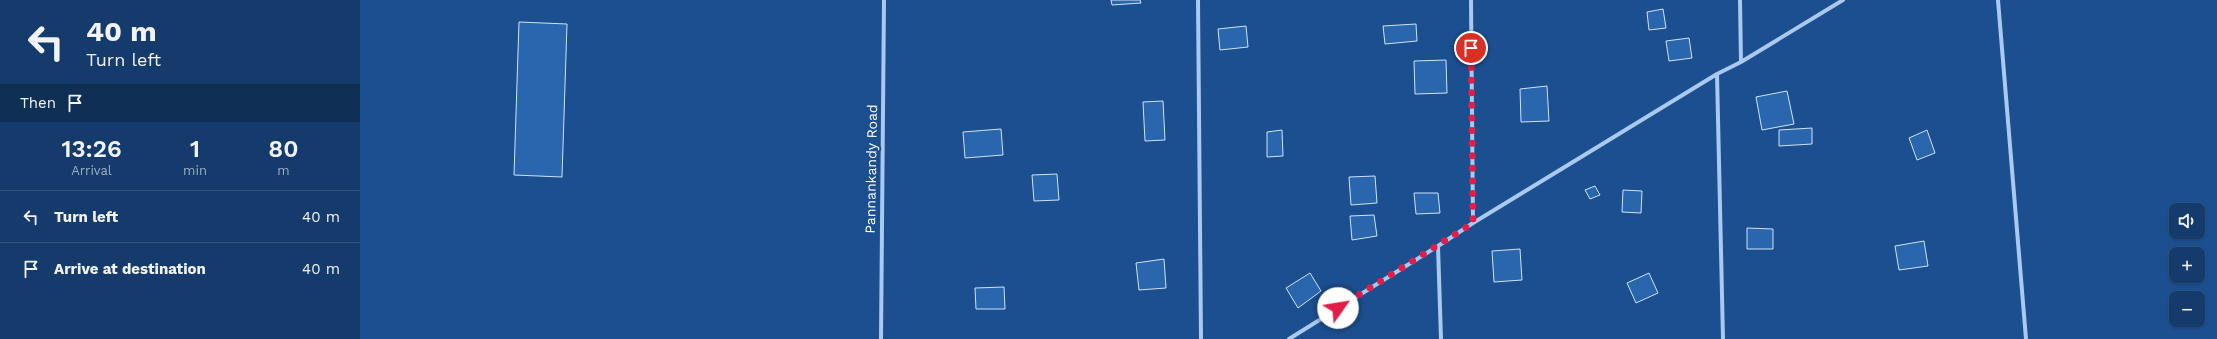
<!DOCTYPE html>
<html lang="en">
<head>
<meta charset="utf-8">
<style>
	:root { --surface:#143b6b; --page:#1d4271; --text:#f1f3f6; --muted:#9dadc1; --line:#33557e }
	body { margin:0; font-family:"Work Sans",sans-serif; background:var(--page); color:var(--text); height:100vh; display:flex; flex-direction:column; font-size:15px; white-space:nowrap }
	* { box-sizing:border-box; margin:0 }
	p { font-size:13px; color:var(--muted) }
	.icon { flex:none; width:22px; height:22px; fill:none; stroke:currentColor; stroke-width:2; stroke-linecap:round; stroke-linejoin:round }
	.map { position:relative; flex:1; overflow:hidden }
	.side { display:flex; flex-direction:column; background:var(--surface); width:360px }
	.side>* { flex:none }
	.banner { background:#143b6b; color:var(--text); overflow:hidden }
	.controls { position:absolute; left:1809px; top:203px; display:grid; gap:8px }
	.controls a { display:grid; place-items:center; width:36px; height:36px; border-radius:8px; background:var(--surface); box-shadow:0 1px 3px #0004,0 0 0 1px var(--line); font-size:20px }
	.pin { position:absolute; display:grid; place-items:center; width:34px; height:34px; color:#fff; margin:-17px; border:2px solid #fff; border-radius:50%; box-shadow:0 1px 4px #0007 }
	.me { position:absolute; width:44px; margin:-22px; rotate:58deg; stroke-linejoin:round; filter:drop-shadow(0 0 3px #0008) }
	.turn { display:flex; align-items:center; gap:14px; height:84px; padding:0 20px; font-size:18px }
	.turn .icon { width:52px; height:52px; stroke-width:2.5 }
	.turn b { display:block; font-size:28px; line-height:34px }
	.then { display:flex; align-items:center; height:38px; padding:0 20px; background:#0003; gap:8px; font-size:15px }
	.eta { display:flex; justify-content:space-evenly; align-items:center; height:68px; text-align:center }
	.eta b { font-size:24px; font-weight:600; line-height:28px }
	ul { padding:0; list-style:none }
	li { display:flex; align-items:center; gap:12px; height:52px; padding:0 20px; border-top:1px solid var(--line) }
	li div { flex:1 }
	li b { display:block; font-size:15px }
	li em { font-style:normal }
	main { display:flex; flex:1; min-height:0 }
	.map>svg:first-child { display:block }
</style>
</head>
<body>
<main>
<section class="side">
<div class="banner">
<div class="turn"><svg class="icon" aria-label="left" viewBox="0 0 24 24"><path d="M17 20v-9H6M10 6l-5 5 5 5"/></svg><div><b>40 m</b>Turn left</div></div>
<div class="then">Then<svg class="icon" aria-label="arrive" viewBox="0 0 24 24"><path d="M6 21V4h12l-3 4 3 4H6"/></svg></div>
</div>
<div class="eta">
<div><b>13:26</b><p>Arrival</p></div>
<div><b>1</b><p>min</p></div>
<div><b>80</b><p>m</p></div>
</div>
<ul>
<li><svg class="icon" aria-label="left" viewBox="0 0 24 24"><path d="M17 20v-9H6M10 6l-5 5 5 5"/></svg><div><b>Turn left</b></div><em>40 m</em></li>
<li><svg class="icon" aria-label="arrive" viewBox="0 0 24 24"><path d="M6 21V4h12l-3 4 3 4H6"/></svg><div><b>Arrive at destination</b></div><em>40 m</em></li>
</ul>
</section>
<div class="map">
<svg width="1857" height="339" viewBox="0 0 1857 339">
	<rect width="100%" height="100%" fill="#1b4f8f"/>
	<path fill="#2a66ad" stroke="#cfe3fa" d="M751,0H780L781,3L752,5Z
		M1303,9L1306,28L1289,30L1287,12Z
		M159,22L207,24L202,177L154,175Z
		M1056,24L1057,41L1025,44L1023,26Z
		M886,26L888,47L860,50L858,29Z
		M1329,38L1332,58L1309,61L1306,41Z
		M1086,60L1087,93L1055,94L1054,61Z
		M1187,86L1189,121L1161,122L1160,89Z
		M1427,91L1434,124L1402,130L1396,97Z
		M803,101L805,140L785,141L783,102Z
		M1452,128V144L1419,146V130Z
		M641,129L643,155L605,158L603,132Z
		M922,130L923,156L907,157V132Z
		M1567,130L1575,153L1557,160L1549,138Z
		M697,174L699,200L674,201L672,175Z
		M1015,176L1017,203L991,205L989,177Z
		M1235,186L1240,195L1230,199L1225,190Z
		M1263,190L1282,191L1281,213L1262,212Z
		M1054,193H1078L1080,213L1056,214Z
		M1014,215L1017,236L992,240L990,216Z
		M1387,228L1413,229V249H1387Z
		M1564,241L1568,266L1539,270L1535,246Z
		M1160,249L1162,280L1134,282L1132,251Z
		M804,259L806,288L779,290L776,263Z
		M950,273L961,291L938,308L926,288Z
		M1289,273L1298,293L1276,303L1267,283Z
		M644,287L645,309H616L615,288Z"/>
	<g fill="none" stroke-linecap="round" stroke-linejoin="round">
		<path stroke="#a9c9ee" stroke-width="4" d="M838,0L841,339
			M1111,0L1113,223
			M1380,0L1381,62
			M1638,0L1666,339
			M1357,74L1363,339
			M1078,246L1081,339
			M521,339L524,0
			M929,339L1078,246L1113,223L1357,74L1381,62L1483,0"/>
	</g>
	<g fill="none" stroke-linecap="round" stroke-linejoin="round">
		<path stroke="#e11d48" stroke-width="7" stroke-dasharray="0 12.6" d="M978,308L1113,223L1111,48"/>
	</g>
	<g text-anchor="middle" stroke-width="4" stroke-linejoin="round" paint-order="stroke">
		<g font-size="14" fill="#fff" stroke="#1b4f8f">
			<text transform="translate(511 169) rotate(-89)" y="5">Pannankandy Road</text>
		</g>
	</g>
</svg>
<div class="controls">
<a><svg class="icon" aria-label="sound" viewBox="0 0 24 24"><path d="M4 9h4l5-4v14l-5-4H4zM17 9q2 3 0 6"/></svg></a>
<a>+</a>
<a>−</a>
</div>
<div class="pin" style="left:1111px;top:48px;background:#d93025"><svg class="icon" aria-label="arrive" viewBox="0 0 24 24"><path d="M6 21V4h12l-3 4 3 4H6"/></svg></div>
<svg class="me" style="left:978px;top:308px" viewBox="-20 -20 40 40"><circle r="19" fill="#fff"/><path d="M0-13L10 11 0 6-10 11z" fill="#e11d48"/></svg>
</div>
</main>
</body>
</html>
